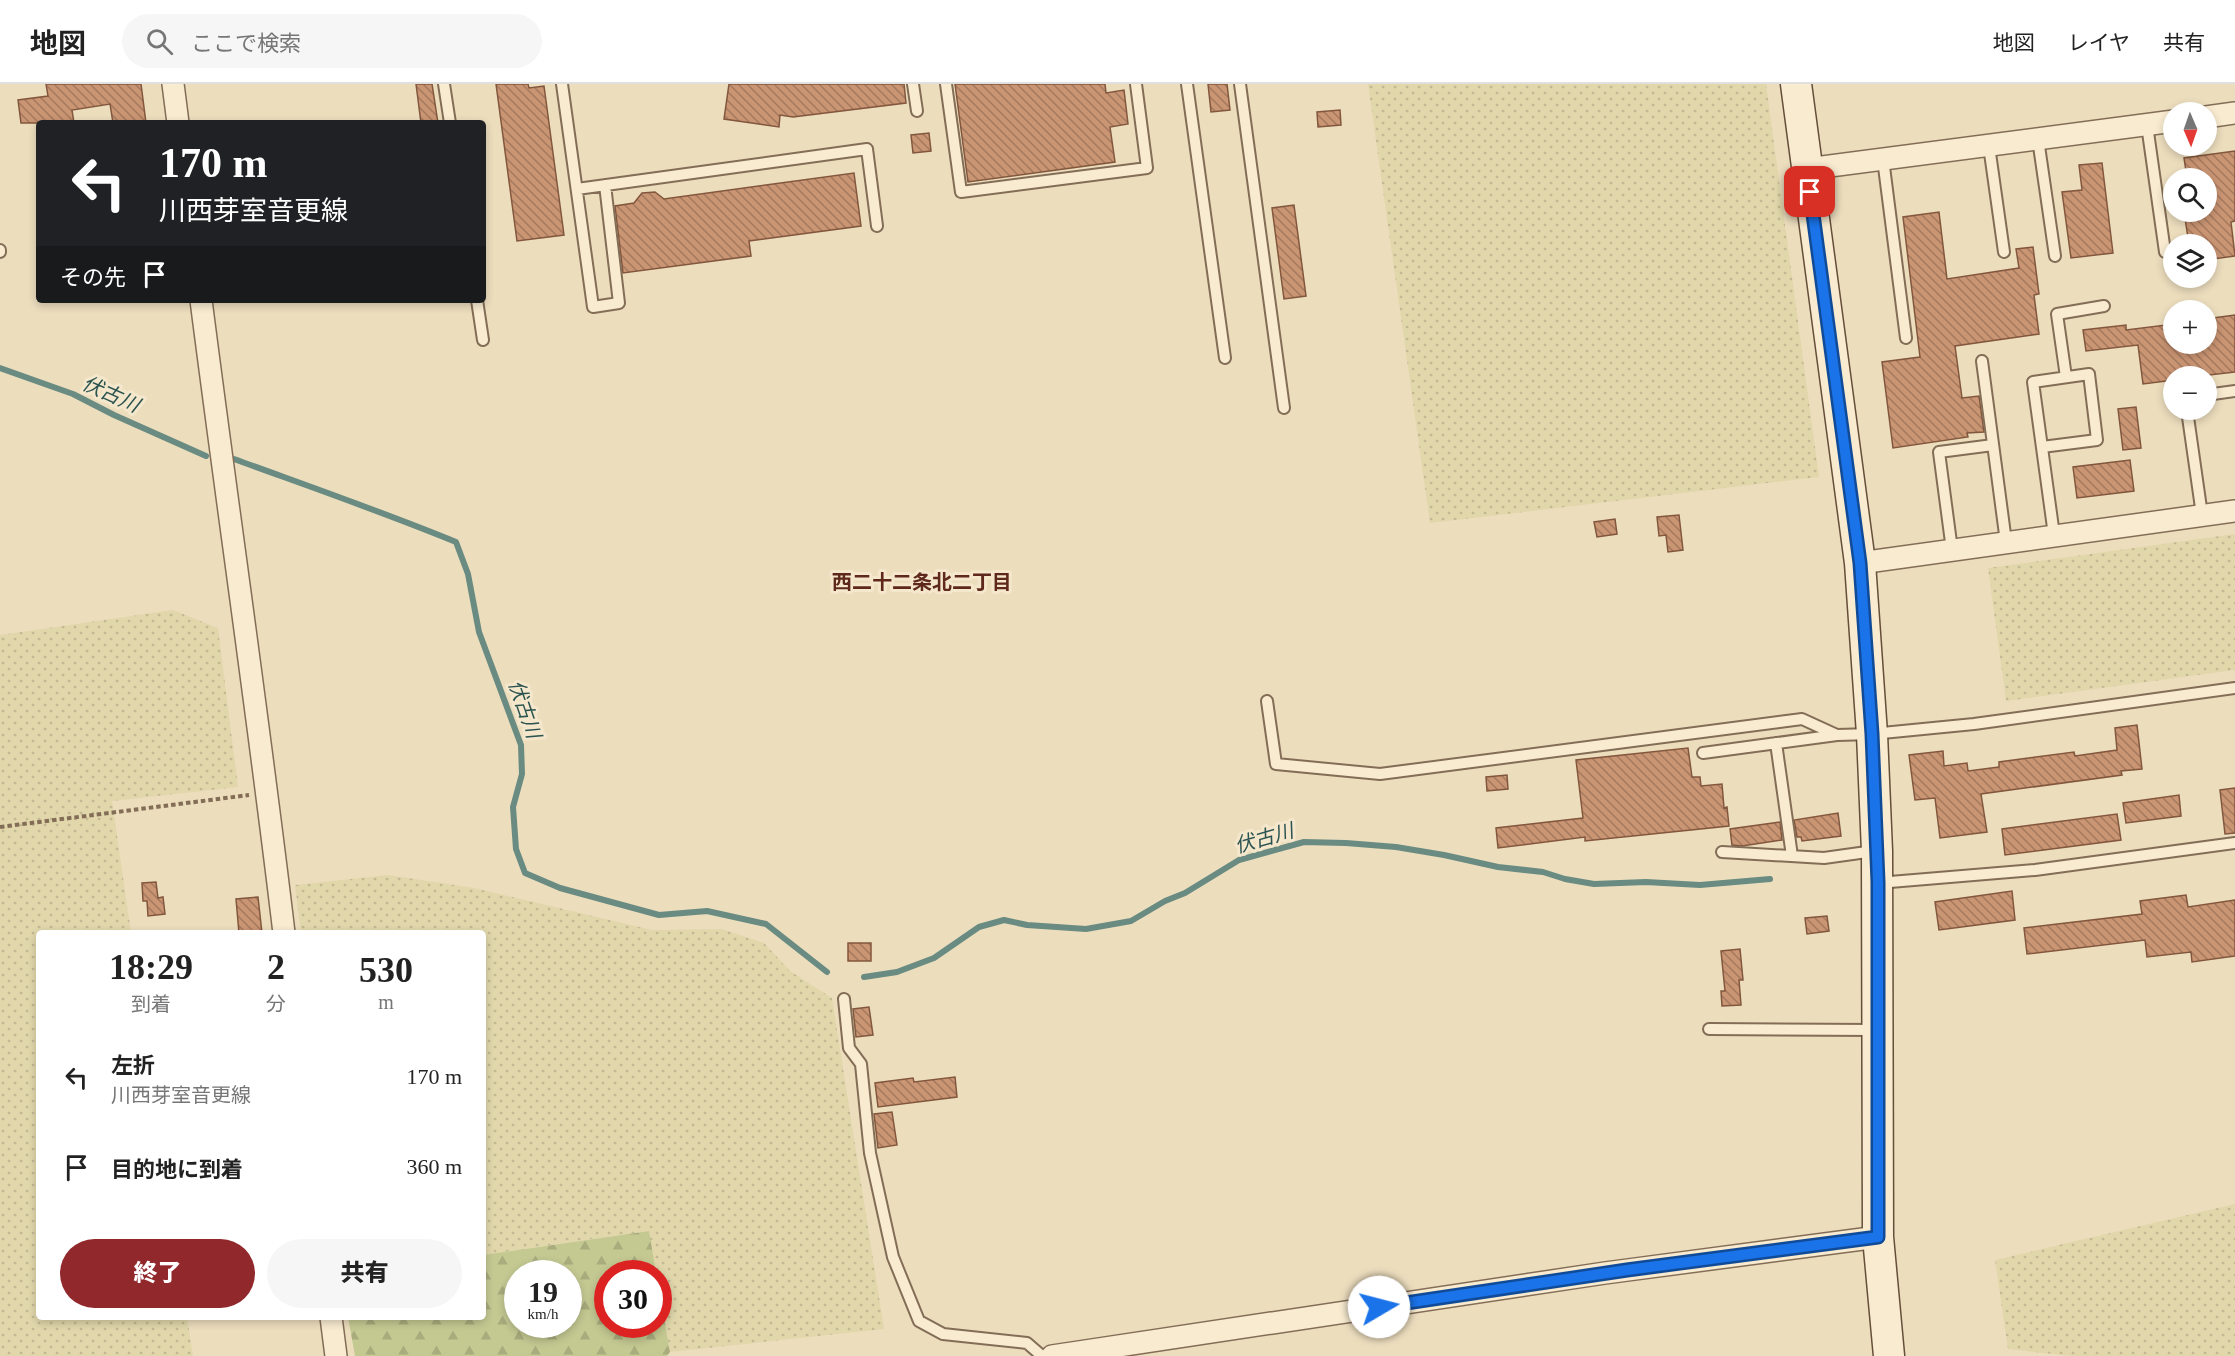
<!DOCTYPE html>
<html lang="ja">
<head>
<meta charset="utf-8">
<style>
	:root { --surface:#fff; --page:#f6f6f6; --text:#222; --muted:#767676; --line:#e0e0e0; --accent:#91282c }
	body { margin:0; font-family:"Times New Roman","Noto Sans JP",serif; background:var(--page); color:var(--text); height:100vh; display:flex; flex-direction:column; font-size:22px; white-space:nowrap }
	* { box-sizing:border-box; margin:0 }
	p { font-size:20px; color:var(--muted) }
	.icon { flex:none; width:33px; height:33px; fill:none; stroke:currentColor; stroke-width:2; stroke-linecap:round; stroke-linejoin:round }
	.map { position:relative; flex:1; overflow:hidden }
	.details { position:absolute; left:36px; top:846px; width:450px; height:390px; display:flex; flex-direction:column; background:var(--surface); border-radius:6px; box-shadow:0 3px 9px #0003 }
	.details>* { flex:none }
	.banner { position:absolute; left:36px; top:36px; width:450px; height:183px; border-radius:6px; box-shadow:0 3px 9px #0003; background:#202124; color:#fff; overflow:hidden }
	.needle { width:39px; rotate:178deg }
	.fabs { position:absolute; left:2163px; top:18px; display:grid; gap:12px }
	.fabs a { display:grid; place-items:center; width:54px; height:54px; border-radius:50%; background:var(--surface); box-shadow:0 3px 9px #0003; font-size:30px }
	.speed { position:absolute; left:504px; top:1176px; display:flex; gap:12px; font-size:30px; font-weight:700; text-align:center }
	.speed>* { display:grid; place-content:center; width:78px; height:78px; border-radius:50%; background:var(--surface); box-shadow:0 3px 9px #0003; line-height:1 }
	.speed small { font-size:15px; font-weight:400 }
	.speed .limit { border:9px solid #d22; background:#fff; color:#111 }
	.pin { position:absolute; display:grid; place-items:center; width:51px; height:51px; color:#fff; margin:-26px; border-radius:12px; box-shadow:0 3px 9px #0006 }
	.me { position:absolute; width:66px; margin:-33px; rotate:82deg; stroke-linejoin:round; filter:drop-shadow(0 0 4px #0008) }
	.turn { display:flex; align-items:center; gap:21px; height:126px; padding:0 24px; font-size:27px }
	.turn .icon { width:78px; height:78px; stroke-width:2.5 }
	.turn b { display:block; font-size:42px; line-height:51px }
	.then { display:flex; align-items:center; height:57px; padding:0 24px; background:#0003; gap:12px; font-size:22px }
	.eta { display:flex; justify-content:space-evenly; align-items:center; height:102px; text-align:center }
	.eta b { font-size:36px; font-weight:800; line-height:42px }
	.button { display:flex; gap:12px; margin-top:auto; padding:12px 24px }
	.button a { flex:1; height:69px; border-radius:36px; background:var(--accent); color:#fff; font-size:24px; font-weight:800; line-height:69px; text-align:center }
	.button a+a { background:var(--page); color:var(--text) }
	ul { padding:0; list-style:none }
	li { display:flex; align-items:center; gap:18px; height:90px; padding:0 24px }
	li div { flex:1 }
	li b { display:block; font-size:22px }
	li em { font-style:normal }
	header { display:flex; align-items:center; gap:36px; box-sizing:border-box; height:84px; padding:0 30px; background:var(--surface); border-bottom:2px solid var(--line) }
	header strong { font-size:28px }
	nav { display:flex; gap:33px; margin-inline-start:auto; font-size:21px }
	.search { width:420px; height:54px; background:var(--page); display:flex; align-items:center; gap:15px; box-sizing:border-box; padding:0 21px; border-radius:33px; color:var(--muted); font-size:22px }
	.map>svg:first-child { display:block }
</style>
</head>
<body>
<header>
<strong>地図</strong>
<div class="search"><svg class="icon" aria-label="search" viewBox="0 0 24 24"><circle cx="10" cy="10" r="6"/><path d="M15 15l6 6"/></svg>ここで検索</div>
<nav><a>地図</a><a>レイヤ</a><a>共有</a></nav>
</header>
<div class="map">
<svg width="2235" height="1272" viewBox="0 0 2235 1272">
	<defs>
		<pattern id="farmland-dots" width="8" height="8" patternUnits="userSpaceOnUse" patternTransform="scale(1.5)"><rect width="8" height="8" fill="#e1d7ab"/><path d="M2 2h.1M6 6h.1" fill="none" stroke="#c2b893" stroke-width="1.8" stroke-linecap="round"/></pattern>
		<pattern id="forest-firs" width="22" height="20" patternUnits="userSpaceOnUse" patternTransform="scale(1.5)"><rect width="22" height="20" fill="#c4c992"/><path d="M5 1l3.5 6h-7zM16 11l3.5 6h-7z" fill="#a9ac7d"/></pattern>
		<pattern id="building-back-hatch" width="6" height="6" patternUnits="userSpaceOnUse" patternTransform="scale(1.5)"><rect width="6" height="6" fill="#ca9573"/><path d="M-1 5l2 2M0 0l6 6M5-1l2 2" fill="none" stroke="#a5795e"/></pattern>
	</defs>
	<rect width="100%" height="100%" fill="#ecddbd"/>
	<path fill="url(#farmland-dots)" d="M1368,0H1766L1819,393L1430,439Z
		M2235,450V586L2006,617L1988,484Z
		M173,526L218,544L238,703L112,717L131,849H39V1233H187L193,1272H0V551Z
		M388,791L474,804L652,846L722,845L764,859L790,887L832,914L884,1245L670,1268L659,1204L658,1190L656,1189L648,1147L483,1171V849H301L295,801Z
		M2235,1120V1272H2071L2008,1265L1995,1176Z"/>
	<path fill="url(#forest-firs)" fill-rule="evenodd" d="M649,1147L656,1189L608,1190V1240H658L659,1204L670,1268L667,1272H355L348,1233H483V1171ZM518,1190H568V1240H518Z"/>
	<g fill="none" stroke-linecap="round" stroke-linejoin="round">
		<path stroke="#698b81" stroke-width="6" d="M0,284L73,310L114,331L206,372
			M234,375C308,402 383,428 456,458L468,490L479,548L521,661L522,690L513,723L516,765L525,789L560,804L659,831L707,827L766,840L827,888
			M864,893L897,888L934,874L979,843L1004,836L1027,841L1086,845L1131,837L1165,817L1185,809L1239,776L1304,758L1346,759L1396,763L1444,771L1498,783L1543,788L1565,795L1594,800L1646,798L1700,801L1770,795"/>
	</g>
	<path fill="url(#building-back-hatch)" stroke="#82573d" stroke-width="1.5" d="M46,0H141L146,39H113L110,20L72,26L74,39H21L18,16L48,12Z
		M416,0H432L438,39H421Z
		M496,0H528L529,4L544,2L564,151L517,157Z
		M729,0H904L906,19L793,33L780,31L779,43L724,35Z
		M955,0H1105L1106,9L1124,6L1128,40L1110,43L1115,78L968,98Z
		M1208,0H1227L1230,26L1211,28Z
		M1340,26L1341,41L1318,43L1317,28Z
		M929,49L931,67L913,69L911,51Z
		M2235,67V137L2231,138L2235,172L2206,176V160H2189L2184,128H2206V94H2187L2184,74Z
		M2102,79L2113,169L2071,174L2062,108L2082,106L2079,81Z
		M854,89L861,142L749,157L751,172L623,189L615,122L634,119L642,109L655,108L664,115Z
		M1294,121L1306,212L1284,215L1272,124Z
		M1939,128L1947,195L2019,184L2016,165L2033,163L2039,210L2034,211L2039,250L1955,262L1962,314L1979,312L1984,348L1967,349L1968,353L1893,364L1882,278L1920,273L1903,133Z
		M2235,231V288L2200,292H2174V296L2143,300L2138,261L2086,267L2083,246L2126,241V246L2174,240V260H2206V235Z
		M2136,323L2141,364L2123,366L2118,325Z
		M2130,376L2134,407L2077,414L2073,383Z
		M1679,431L1683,466L1668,468L1666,451L1659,452L1657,433Z
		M1615,435L1617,450L1597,453L1594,438Z
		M2137,641L2142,685L2121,687L2122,691L1981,710L1987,748L1940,754L1935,714L1915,716L1909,671L1943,667L1944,682L1967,679L1968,687L1999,683V678L2074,668L2075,672L2117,666L2115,644Z
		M1688,664L1692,693H1700L1701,702L1722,700L1724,724L1727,723L1729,742L1585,757V753L1498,764L1496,744L1583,734L1576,676Z
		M1507,691L1508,705L1487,707L1486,693Z
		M2235,704V749L2225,750L2220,706Z
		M2179,711L2181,732L2126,739L2123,719Z
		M1838,729L1841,752L1802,757L1801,753H1797L1794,736Z
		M2117,730L2121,756L2005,771L2002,745Z
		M1780,738L1782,756L1742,762L1732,761L1730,745Z
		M156,798L158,814L163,813L165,830L148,832L147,817H143L142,799Z
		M2012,807L2015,836L1939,846L1935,818Z
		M2186,811L2188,823L2235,816V872L2192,878L2191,868L2147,873L2145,856L2027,870L2024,844L2142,830L2140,817Z
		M258,813L262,849H239L236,815Z
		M1827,832L1829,847L1807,850L1805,834Z
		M848,859H871V877H848Z
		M1740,865L1743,896H1739L1741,921L1722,922L1721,907H1725L1721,867Z
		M869,923L873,951L856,953L853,925Z
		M955,993L957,1013L878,1023L875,999L913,994L914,998Z
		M892,1028L897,1061L878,1064L874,1030Z"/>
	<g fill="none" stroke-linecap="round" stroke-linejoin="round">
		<g stroke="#836d57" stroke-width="14">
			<path id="service" d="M444,0L450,39
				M562,0L593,223L619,219L605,101
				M913,0L917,27
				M946,0L961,108L1147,84L1136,0
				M1187,0L1225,274
				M1240,0L1284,324
				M2147,41L2165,168
				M2038,55L2055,172
				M1989,62L2004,168
				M1883,75L1906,254
				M577,105L867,65L877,142
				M0,166V168
				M477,216L483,256
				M1982,277L2006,458
				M2066,293L2057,230L2104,222
				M2206,311L2235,307
				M2187,326L2202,431
				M2042,363L2097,356L2089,290L2033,298L2054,451
				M1952,466L1939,368L1993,361
				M1267,617L1276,680L1380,690L1802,635L1837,651
				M1776,659L1792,772
				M1703,669L1837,651L1872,650L1974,640L2235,604
				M1722,768L1824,774L1874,767
				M1878,799L2035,786L2235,759
				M844,915L849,964L861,980L870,1069L893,1173L919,1237L943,1250L1027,1259L1042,1272
				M1709,945L1875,946"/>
		</g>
		<g stroke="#836d57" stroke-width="24">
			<path id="minor" d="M173,0L178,39
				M2206,33L2235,29
				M1807,85L2174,37
				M201,216C228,427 259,638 284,849
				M1860,479L2235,427
				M331,1233L336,1272
				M1052,1272L1605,1189L1878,1153"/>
		</g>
		<g stroke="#654e3a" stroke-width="33">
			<path id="secondary" d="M1796,0L1860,479L1872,650L1877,767L1878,1153L1889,1272"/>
		</g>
		<path stroke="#836d57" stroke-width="4" stroke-dasharray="4.5 3" stroke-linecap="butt" d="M0,743L249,711"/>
		<use href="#service" stroke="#f8ebd0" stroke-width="10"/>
		<use href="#minor" stroke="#f8ebd0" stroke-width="21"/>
		<use href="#secondary" stroke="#f8ebd0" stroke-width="30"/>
	</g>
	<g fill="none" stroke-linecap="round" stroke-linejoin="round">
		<g stroke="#114b97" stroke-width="15">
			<path id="route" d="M1379,1223L1627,1186L1878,1153V798L1872,650L1860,479L1810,108"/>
		</g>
		<use href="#route" stroke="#1a73e8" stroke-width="10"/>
	</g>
	<g text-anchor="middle" stroke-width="6" stroke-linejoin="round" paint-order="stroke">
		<g font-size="20" font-style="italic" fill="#2b534f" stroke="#f4e7cc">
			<text transform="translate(111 310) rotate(24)" y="7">伏古川</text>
			<text transform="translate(525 625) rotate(71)" y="7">伏古川</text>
			<text transform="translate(1264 754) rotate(-16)" y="7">伏古川</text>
		</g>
		<g font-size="20" font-weight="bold" fill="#5e281c" stroke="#f4e7cc">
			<text x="922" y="505">西二十二条北二丁目</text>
		</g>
	</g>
</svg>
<div class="fabs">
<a><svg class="needle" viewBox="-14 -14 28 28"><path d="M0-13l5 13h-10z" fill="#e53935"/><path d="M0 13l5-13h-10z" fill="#767676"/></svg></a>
<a><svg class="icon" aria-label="search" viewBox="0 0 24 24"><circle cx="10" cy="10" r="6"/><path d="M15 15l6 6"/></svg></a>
<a><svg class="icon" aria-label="layers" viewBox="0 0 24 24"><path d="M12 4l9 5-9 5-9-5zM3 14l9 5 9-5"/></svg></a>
<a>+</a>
<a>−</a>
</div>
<div class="speed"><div>19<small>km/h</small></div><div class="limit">30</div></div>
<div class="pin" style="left:1810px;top:108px;background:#d93025"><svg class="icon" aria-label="arrive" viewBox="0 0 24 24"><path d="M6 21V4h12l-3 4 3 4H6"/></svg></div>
<svg class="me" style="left:1379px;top:1223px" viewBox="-20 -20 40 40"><circle r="19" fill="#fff"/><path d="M0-13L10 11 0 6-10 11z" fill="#1a73e8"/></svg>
<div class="banner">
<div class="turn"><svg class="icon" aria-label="left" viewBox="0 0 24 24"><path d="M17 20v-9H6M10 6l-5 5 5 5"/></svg><div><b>170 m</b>川西芽室音更線</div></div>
<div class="then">その先<svg class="icon" aria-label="arrive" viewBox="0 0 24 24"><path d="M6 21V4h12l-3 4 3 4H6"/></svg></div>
</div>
<section class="details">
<div class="eta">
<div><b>18:29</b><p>到着</p></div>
<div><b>2</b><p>分</p></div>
<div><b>530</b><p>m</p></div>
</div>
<ul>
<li><svg class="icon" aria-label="left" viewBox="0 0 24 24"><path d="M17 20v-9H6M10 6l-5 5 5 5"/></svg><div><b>左折</b><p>川西芽室音更線</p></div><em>170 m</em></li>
<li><svg class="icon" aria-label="arrive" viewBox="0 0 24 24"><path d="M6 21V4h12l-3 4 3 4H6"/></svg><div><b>目的地に到着</b></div><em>360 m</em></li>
</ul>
<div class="button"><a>終了</a><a>共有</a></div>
</section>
</div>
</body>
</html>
